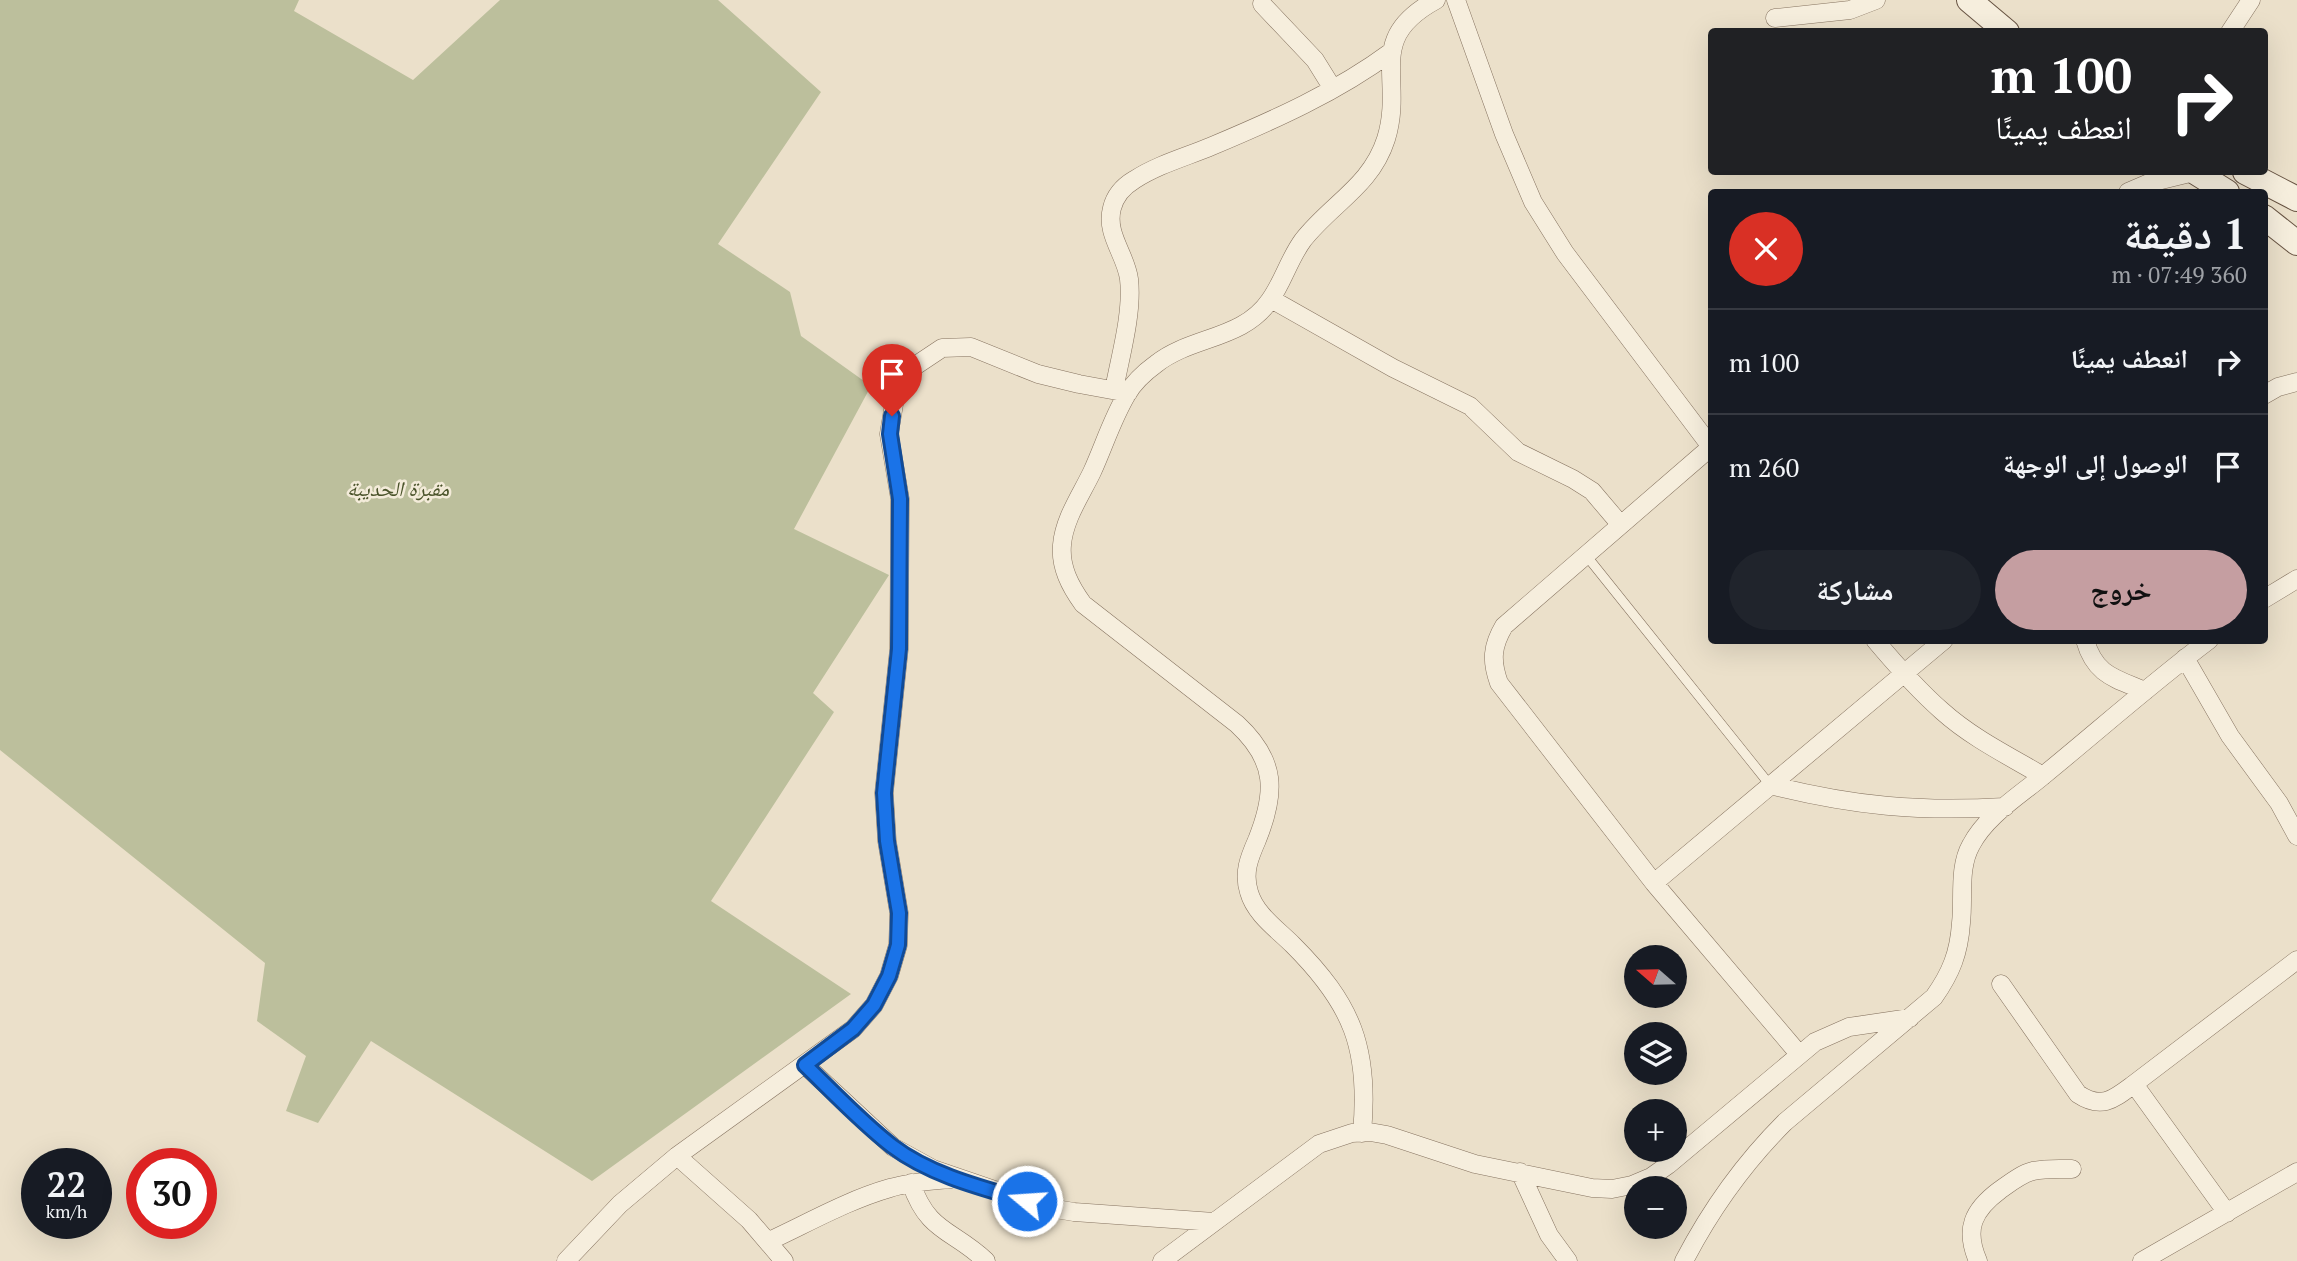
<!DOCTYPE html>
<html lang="ar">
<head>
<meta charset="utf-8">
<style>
	:root { --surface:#171b24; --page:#20242c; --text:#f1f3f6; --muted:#9ea1a6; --line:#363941; --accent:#c59ea1 }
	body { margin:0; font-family:"PT Serif","Noto Naskh Arabic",serif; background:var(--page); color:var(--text); direction:rtl; height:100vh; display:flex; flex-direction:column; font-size:26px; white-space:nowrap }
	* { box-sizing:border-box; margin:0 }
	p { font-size:23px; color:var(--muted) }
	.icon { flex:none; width:38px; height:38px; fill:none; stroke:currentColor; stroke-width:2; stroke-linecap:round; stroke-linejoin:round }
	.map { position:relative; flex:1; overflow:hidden; direction:ltr }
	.side { position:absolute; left:1708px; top:189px; width:560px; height:455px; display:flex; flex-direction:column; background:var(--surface); border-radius:7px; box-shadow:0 7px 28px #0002; direction:rtl }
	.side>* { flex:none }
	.hud { position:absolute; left:1708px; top:28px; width:560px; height:147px; border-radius:7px; box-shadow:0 7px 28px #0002; direction:rtl; background:#202124; color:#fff; overflow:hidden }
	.needle { width:46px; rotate:290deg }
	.buttons { position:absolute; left:1624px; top:945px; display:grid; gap:14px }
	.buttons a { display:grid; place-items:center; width:63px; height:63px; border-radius:50%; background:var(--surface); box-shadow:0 7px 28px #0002; font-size:35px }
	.speed { position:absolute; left:21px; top:1148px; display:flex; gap:14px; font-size:35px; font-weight:700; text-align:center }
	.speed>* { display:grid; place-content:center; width:91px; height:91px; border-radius:50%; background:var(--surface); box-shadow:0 7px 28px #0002; line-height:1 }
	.speed small { font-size:18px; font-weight:400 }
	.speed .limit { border:10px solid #d22; background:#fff; color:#111 }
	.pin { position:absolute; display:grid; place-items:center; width:60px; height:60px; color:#fff; margin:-72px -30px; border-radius:50% 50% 50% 0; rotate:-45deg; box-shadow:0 0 7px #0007 }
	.pin .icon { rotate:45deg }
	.me { position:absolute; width:77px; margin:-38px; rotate:288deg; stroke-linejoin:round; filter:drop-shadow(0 0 5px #0008) }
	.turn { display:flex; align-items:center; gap:24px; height:147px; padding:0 21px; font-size:32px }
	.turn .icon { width:91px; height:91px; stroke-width:2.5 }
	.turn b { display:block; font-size:49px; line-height:60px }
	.round { display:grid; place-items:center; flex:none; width:74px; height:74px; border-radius:37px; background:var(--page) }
	.headline { display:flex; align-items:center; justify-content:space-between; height:119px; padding:0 21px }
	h1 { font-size:42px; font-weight:800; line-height:52px }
	.button { display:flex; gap:14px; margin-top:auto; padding:14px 21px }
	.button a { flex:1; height:80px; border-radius:42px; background:var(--accent); color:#111; font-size:28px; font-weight:800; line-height:80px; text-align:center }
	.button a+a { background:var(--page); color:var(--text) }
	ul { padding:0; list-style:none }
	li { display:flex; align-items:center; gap:21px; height:105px; padding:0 21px; border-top:2px solid var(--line) }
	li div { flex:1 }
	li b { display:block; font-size:26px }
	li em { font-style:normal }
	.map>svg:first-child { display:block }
</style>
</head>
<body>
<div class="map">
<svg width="2297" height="1261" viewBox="0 0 2297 1261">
	<rect width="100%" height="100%" fill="#ebe0ca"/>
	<path fill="#bcbf9c" d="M0,0H299L294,11L413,80L500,0H718L821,92L718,244L790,292L801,336L871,386L794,529L889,575L813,693L834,712L711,901L851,994L592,1181L371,1041L318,1123L286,1111L306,1056L257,1021L265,963L0,750Z"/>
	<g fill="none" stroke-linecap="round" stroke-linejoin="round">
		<g stroke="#867360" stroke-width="10">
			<path id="lane" d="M1585,554L1770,785"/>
		</g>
		<g stroke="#867360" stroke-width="19">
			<path id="street" d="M1456,0L1504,134L1533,202L1565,253L1712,448
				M1262,4L1315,60L1333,89
				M1775,18L1850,10L1876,0
				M2230,32L2251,0
				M2128,192L2149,183L2194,172
				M1271,299L1393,368L1470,406L1518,452L1573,479L1592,491L1620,524
				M1114,390C1120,357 1133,313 1129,279C1126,255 1105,234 1112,208C1115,196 1124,186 1134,180C1159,164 1186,157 1212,146C1274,120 1337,92 1391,52
				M2264,395L2278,387L2297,382
				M1711,447L1504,626C1492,646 1491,661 1499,683L1654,883L1799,1054
				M2264,599L2297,579
				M1875,640C1896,665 1918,690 1942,711C1972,738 2009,756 2043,776
				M2085,640C2095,675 2114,678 2145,691
				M2185,658L2230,736L2279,803L2297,836
				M1770,785C1854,806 1918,812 2005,807
				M1654,883L1944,640
				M2001,984L2078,1094C2102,1110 2114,1099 2134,1084L2297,960
				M805,1065L893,1147L933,1169L1044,1207L1074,1212L1214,1222
				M2134,1084L2227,1213
				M1362,1133C1370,1048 1352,1004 1293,945C1277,929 1255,914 1249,892C1243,873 1249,858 1257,840C1276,793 1277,761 1237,724L1083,604C1070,586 1060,567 1062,545C1064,519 1081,495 1092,472C1104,446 1112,419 1127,394C1134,382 1145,372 1156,364C1191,336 1243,340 1270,300C1283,282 1289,259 1303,240C1332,203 1371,186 1386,139C1405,78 1364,39 1436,0
				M677,1156L749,1220L784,1261
				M1520,1172L1549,1235L1568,1261
				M911,1183C928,1233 952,1229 986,1261
				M769,1241C808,1223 848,1200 890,1188C910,1182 930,1181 951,1179
				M566,1261L620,1204L677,1156L853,1029L874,1005L889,976L898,945L899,913L887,841L884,793L899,649L900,499L889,434L895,398L912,368L942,348L971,347L1038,374L1079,384L1128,393
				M1162,1261L1319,1144L1352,1133L1370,1132L1387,1135L1475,1164L1592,1188L1612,1189L1632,1185L1651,1177L1668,1165L1815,1042L1849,1027L1910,1018
				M1684,1261C1711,1209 1744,1163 1785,1122L1934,997C1951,973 1959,953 1961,923C1964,898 1958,868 1971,845C1986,816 2019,796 2044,775C2099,730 2152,683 2209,640
				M1978,1261C1964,1229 1973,1210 2000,1190C2010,1183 2021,1174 2033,1171C2046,1168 2059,1169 2072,1169
				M2142,1261L2297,1172"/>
		</g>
		<g stroke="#685443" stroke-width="26">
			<path id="secondary" d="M1969,0L2007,32
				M2195,172L2227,192
				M2245,172L2297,199
				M2264,217L2297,243"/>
		</g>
		<use href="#lane" stroke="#f6eedd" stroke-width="9"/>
		<use href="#street" stroke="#f6eedd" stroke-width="18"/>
		<use href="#secondary" stroke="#f6eedd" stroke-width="24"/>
	</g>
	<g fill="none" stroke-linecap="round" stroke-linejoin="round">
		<g stroke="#114b97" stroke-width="18">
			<path id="route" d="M892,416L890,434L900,499L899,649L884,793L887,841L899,913L898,945L889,976L874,1005L853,1029L805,1065C833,1092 861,1122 892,1146C930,1175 982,1188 1027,1201"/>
		</g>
		<use href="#route" stroke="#1a73e8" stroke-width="12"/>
	</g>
	<g text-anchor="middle" stroke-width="5" stroke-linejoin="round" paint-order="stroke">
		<g font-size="21" font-style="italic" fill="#4a532a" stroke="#f3ebd9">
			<text x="398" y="496">مقبرة الحديبة</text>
		</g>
	</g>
</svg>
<div class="buttons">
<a><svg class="needle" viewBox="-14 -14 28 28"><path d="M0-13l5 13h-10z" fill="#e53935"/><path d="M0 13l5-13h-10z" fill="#9ea1a6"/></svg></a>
<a><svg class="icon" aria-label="layers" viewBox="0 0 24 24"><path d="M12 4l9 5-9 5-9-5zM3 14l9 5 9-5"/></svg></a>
<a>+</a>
<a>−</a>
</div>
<div class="speed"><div>22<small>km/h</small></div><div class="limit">30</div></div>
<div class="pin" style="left:892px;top:416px;background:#d93025"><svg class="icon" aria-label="arrive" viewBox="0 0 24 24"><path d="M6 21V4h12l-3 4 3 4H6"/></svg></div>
<svg class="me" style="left:1027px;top:1201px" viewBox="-20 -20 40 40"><circle r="17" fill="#1a73e8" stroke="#fff" stroke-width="3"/><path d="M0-11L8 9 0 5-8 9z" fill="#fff"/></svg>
<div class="hud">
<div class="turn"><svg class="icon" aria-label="right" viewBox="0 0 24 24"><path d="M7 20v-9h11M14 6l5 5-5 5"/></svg><div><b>100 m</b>انعطف يمينًا</div></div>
</div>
<section class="side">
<div class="headline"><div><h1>1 دقيقة</h1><p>360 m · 07:49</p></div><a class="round" style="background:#d93025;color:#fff"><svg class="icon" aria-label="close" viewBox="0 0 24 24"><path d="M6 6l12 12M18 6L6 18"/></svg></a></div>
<ul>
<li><svg class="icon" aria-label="right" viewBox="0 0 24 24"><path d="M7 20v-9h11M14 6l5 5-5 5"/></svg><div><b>انعطف يمينًا</b></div><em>100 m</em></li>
<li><svg class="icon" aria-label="arrive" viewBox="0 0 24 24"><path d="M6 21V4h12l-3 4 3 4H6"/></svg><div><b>الوصول إلى الوجهة</b></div><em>260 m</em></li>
</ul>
<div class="button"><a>خروج</a><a>مشاركة</a></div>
</section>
</div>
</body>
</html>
